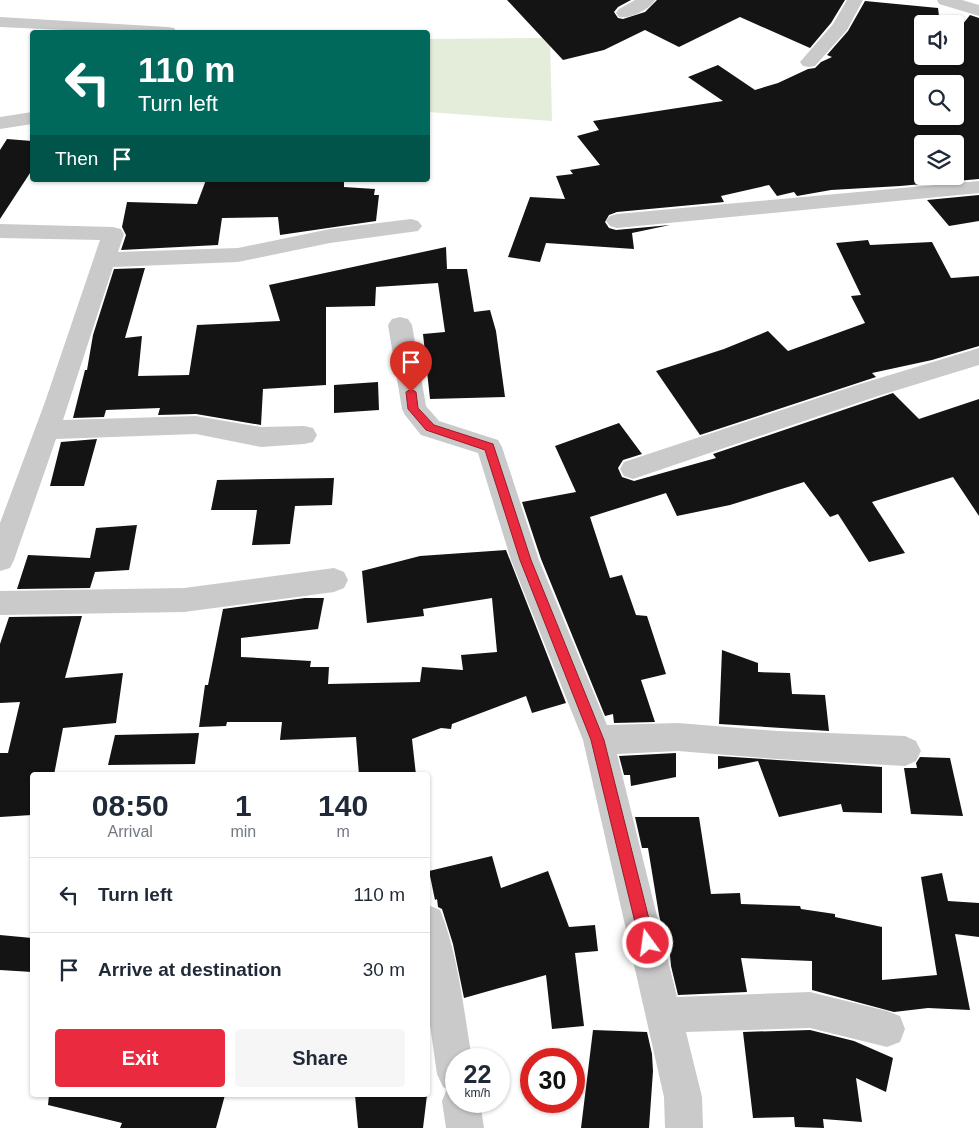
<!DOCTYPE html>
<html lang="en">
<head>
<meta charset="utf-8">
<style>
	:root { --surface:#fff; --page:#f6f6f7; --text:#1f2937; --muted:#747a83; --line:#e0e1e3; --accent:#ea2a3e }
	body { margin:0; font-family:Helvetica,sans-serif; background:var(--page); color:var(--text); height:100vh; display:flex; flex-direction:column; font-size:19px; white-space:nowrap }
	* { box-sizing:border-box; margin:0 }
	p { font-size:16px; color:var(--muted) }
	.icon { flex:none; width:28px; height:28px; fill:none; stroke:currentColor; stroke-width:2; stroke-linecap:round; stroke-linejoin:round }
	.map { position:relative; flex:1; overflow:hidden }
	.drawer { position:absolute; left:30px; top:772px; width:400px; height:325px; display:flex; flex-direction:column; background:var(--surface); border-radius:5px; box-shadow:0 1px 4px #0004 }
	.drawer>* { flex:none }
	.top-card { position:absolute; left:30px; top:30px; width:400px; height:152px; border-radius:5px; box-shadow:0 1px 4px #0004; background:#00695c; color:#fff; overflow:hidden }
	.controls { position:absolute; left:914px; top:15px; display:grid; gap:10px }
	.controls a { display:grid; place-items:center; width:50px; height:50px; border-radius:5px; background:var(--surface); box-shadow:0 1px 4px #0004; font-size:25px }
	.speed { position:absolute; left:445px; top:1048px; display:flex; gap:10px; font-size:25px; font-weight:700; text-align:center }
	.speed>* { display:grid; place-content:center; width:65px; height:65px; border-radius:50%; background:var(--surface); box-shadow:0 1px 4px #0004; line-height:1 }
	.speed small { font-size:12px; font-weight:400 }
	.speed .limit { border:8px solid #d22; background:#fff; color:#111 }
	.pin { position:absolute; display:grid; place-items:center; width:42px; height:42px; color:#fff; margin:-51px -21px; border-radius:50% 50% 50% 0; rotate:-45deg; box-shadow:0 0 5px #0007 }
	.pin .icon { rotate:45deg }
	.me { position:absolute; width:55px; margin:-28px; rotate:346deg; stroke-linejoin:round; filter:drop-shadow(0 0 4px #0008) }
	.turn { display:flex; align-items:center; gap:18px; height:105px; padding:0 25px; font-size:22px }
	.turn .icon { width:65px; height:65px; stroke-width:2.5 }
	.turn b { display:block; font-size:35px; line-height:42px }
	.then { display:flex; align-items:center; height:48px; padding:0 25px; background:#0003; gap:10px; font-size:19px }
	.eta { display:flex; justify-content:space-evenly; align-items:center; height:85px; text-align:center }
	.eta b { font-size:30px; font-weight:600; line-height:35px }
	.button { display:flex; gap:10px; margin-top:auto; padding:10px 25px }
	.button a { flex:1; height:58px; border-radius:5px; background:var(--accent); color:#fff; font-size:20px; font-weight:600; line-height:58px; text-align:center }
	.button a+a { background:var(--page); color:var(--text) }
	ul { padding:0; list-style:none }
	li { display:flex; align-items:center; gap:15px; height:75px; padding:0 25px; border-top:1px solid var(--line) }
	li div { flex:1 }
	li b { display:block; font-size:19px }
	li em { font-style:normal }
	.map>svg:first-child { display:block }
</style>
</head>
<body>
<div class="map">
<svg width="979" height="1128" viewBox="0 0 979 1128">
	<rect width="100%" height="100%" fill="#fff"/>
	<path fill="#e4ecda" d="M550,38L552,121L428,112V39Z"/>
	<path fill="#141414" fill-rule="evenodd" d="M507,0H631L618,7L614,12L618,18L623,19L645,12L657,0H845L831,23L810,48L740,17L679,47L645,30L604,50L563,60Z
		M865,1L938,8L940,24H922V56H955V34L970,15L979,18V179L900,186L831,190L797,196L794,192L777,196L769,185L721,196L724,202L617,212L609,215L605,222L609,228L616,230L670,225L632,233L634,249L546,243L540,262L508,257L530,197L565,199L556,176L573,174L570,170L600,165L577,136L599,130L593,121L723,101L688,77L718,65L755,90L778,83L808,69L815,68L821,62L832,57L827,55L848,31ZM922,84H955V116H922ZM922,144H955V176H922Z
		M7,139L32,141V170L0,219V150Z
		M206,180H344V187L375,189L374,195H379L376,221L280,235L278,217L222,218L218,245L121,250L126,235L122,227L127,202L197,204Z
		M979,195V221L949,226L927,200Z
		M868,240L870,245L932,242L951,278L979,276V346L932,360L872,373L876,377L700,435L656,371L724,349L768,331L788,351L865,323L851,296L861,295L836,243Z
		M446,247L447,269H467L474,312L490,310L496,331L505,397L430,399L423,334L445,332L438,283L376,287L375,306L326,307V385L263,389L261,425L196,414L158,415L160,408L106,410L104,417L73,418L85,370H87L93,335L114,269L145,268L125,338L142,336L138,376L189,375L197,325L280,321L269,285Z
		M378,382L379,410L334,413V385Z
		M893,393L919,419L979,399V516L953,477L872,502L905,553L869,562L838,514L830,517L804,482L730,505L677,516L666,493L590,517L610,578L622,575L636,615L647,616L666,674L641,680L655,722L614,723L613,714L605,716L541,559L522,502L576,492L555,446L619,423L642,454L623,460L618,468L622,477L634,481L716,458L713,454Z
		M97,439L84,486H50L61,442Z
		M334,478L332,505L295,506L290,544L252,545L257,510H211L217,480Z
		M137,525L129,570L95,572L90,588L17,589L28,555L90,558L96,528Z
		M506,550L566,703L532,713L526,696L452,724L451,729L441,728L412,739L416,775H359L356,737L280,740L282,722H227L226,726L199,727L205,685H208L223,609L305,598H324L318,629L241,638V657L311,661L310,667H329L328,684L420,682L422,667L463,670L461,655L497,652L492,598L423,609L424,616L367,623L362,571L420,556Z
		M82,616L65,678L123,673L116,723L63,728L54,775H32V815L0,817V753H8L20,702L0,703V644L9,617Z
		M722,650L758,663V672L790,673L792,694L825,695L829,731L719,724Z
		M199,733L195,764L108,765L115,735Z
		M676,753V777L631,786L630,775H624L619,756Z
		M718,756L882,767V813L843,812L841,804L779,817L758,761L718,769Z
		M920,757L950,758L963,816L911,814L904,768H917L916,763Z
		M635,817H699L711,894L740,893L741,904L800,906L801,909L835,914V917L882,927V980L937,975L921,877L942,873L948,901L979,903V937L955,934L970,1010L928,1008L894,1012L812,990V961L741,958L747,992L678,995L671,966L669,944H666L659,915L648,848H642Z
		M492,856L501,888L548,871L569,927L595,925L598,951L575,953L584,1026L552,1029L546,975L464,998L453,944L442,909L438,907L437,899L435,900L429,871Z
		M0,935L32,938V972L0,970Z
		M593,1030L647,1032L652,1054L653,1071L649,1128H581Z
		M810,1030L854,1041L893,1058L886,1092L856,1078L862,1122L823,1119L824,1128L795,1127L794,1117L753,1118L743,1032Z
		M49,1095H225L216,1128H120L122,1123L48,1105Z
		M355,1095H427L423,1128H358Z"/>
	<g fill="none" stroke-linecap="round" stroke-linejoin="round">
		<path fill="#cacaca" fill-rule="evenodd" d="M635,0H655C649,10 630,19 619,17L616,13L619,9Z
			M847,0H863L847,30L815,66L809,67L803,66L800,62L833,24Z
			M937,0H962L979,5V16L939,4Z
			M0,17L168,27L174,28L177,32H107L0,27Z
			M32,112V124L0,129V117Z
			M979,181V193L617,228L610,226L606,221L610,216L617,214Z
			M411,219L418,221L422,226L418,231L330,243L238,262L113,267L63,420L196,416L261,427L304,426L313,428L317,435L313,442L304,444L261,447L196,434L56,439L14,560L10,568L0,571V523L45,402L100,240L0,238V224L113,227L121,229L124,234L118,252L238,248L330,229Z
			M400,317L408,319L412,325L426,406L439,421L498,440L502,447L539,560L607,725L678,723L777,731L905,736L916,741L921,751L916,761L905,766L777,759L678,751L617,754L677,997L810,992L887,1011L900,1016L905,1029L900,1042L887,1047L810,1028L686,1032L702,1097L703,1128H665L664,1097L583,740L511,560L478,453L421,435L405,415L402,409L388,325L392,319Z
			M979,348V365L878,396L633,479L624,476L620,469L624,462L860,384Z
			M334,568L344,572L348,580L344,588L334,592L184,612L0,615V591L184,588Z
			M428,905L440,910C458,953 464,1012 472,1059H456V1101H480L484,1128H446L442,1101L447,1089L443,1087L437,1074L428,1011Z"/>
	</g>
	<path fill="#ea2a3e" stroke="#981b28" d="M411,389L416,392L418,408L434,425L493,444L494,447L531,560L604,740L655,943L653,948L648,950L643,948L640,943L591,740L520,560L485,450L426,430L408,409L406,392Z"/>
</svg>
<div class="controls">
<a><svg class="icon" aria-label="sound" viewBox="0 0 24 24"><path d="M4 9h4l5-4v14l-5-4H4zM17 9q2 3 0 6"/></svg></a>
<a><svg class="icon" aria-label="search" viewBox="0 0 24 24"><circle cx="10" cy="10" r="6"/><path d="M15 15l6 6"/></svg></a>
<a><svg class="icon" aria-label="layers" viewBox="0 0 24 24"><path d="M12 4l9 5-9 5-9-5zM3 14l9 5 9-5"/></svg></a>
</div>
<div class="speed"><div>22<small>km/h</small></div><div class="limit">30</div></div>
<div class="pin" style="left:411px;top:392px;background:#d93025"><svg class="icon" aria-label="arrive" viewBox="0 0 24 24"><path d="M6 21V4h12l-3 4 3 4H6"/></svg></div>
<svg class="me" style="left:648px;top:943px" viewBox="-20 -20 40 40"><circle r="17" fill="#ea2a3e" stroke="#fff" stroke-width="3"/><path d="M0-11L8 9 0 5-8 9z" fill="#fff"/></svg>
<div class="top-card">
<div class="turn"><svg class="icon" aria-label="left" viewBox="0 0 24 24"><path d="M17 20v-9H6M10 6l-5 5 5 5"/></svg><div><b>110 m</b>Turn left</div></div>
<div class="then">Then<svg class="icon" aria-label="arrive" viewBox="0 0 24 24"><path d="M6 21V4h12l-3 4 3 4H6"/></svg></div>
</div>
<section class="drawer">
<div class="eta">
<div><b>08:50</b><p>Arrival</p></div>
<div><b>1</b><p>min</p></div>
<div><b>140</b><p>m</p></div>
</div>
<ul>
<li><svg class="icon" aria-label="left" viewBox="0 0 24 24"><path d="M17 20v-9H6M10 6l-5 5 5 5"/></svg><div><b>Turn left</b></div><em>110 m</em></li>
<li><svg class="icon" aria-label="arrive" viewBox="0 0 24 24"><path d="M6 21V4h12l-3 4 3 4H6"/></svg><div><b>Arrive at destination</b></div><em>30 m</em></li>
</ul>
<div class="button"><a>Exit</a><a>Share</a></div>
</section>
</div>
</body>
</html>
